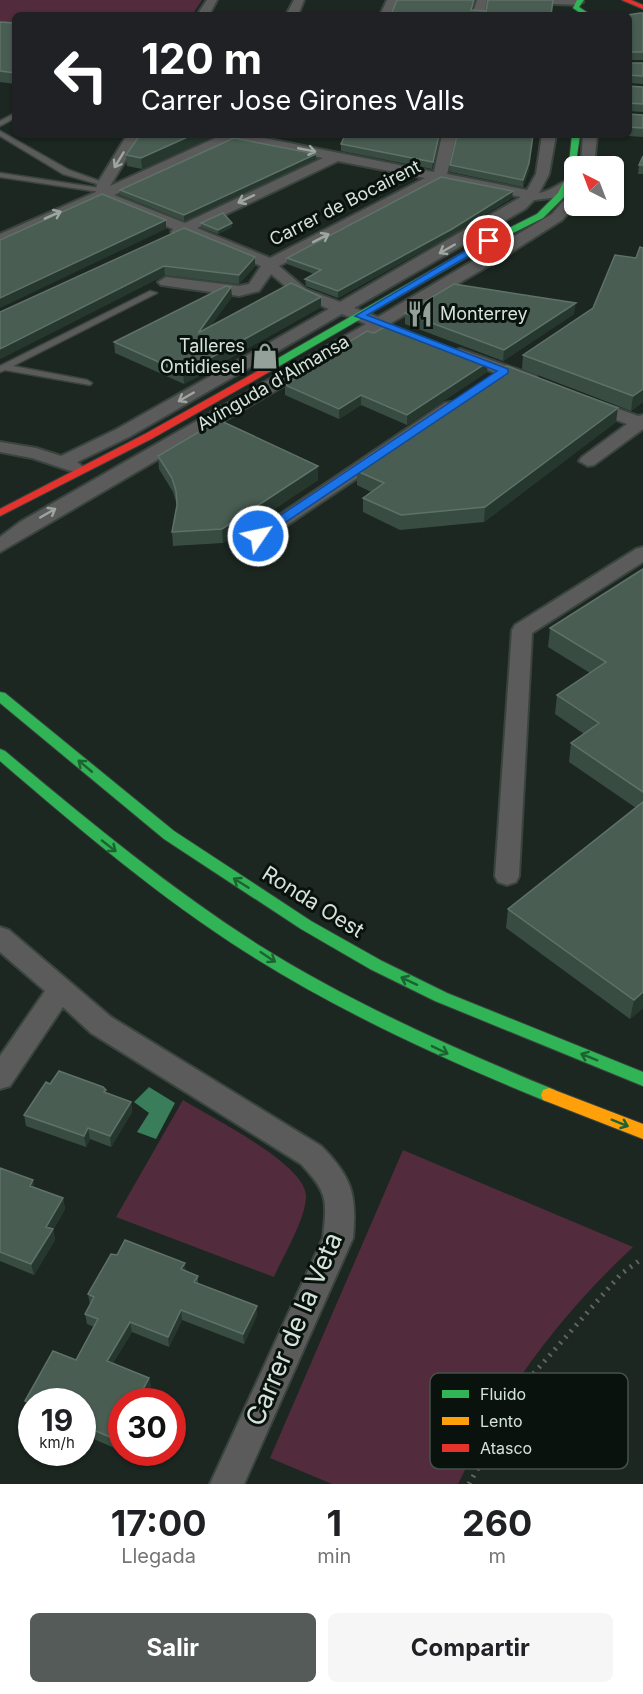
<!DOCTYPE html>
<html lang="es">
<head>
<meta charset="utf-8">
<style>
	:root { --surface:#fff; --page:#f6f6f6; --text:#202124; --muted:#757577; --accent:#545b59 }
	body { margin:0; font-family:Inter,sans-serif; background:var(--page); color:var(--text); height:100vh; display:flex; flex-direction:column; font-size:22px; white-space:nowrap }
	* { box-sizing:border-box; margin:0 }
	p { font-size:20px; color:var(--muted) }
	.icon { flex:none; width:33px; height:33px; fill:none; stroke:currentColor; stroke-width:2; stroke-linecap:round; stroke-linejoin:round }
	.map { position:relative; height:1484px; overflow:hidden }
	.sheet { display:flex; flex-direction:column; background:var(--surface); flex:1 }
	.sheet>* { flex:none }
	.banner { position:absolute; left:12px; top:12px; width:620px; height:126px; border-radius:9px; box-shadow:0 2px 4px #0004; background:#202124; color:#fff; overflow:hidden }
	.needle { width:39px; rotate:318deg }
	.tools { position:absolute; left:564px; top:156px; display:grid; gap:12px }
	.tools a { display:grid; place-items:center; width:60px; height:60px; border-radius:9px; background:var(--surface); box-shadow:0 2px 4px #0004; font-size:30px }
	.speed { position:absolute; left:18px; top:1388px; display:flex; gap:12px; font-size:30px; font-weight:700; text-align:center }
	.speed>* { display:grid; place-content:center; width:78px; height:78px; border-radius:50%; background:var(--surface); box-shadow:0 2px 4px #0004; line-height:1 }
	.speed small { font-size:15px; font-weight:400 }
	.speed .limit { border:9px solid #d22; background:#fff; color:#111 }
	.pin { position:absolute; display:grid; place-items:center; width:51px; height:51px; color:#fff; margin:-26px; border:3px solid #fff; border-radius:50%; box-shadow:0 2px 6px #0007 }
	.me { position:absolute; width:66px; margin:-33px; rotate:56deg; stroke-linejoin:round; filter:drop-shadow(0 0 4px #0008) }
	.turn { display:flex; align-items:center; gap:21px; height:126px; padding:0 30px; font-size:27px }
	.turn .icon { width:78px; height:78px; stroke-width:2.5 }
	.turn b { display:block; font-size:42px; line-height:51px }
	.eta { display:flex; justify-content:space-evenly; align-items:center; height:102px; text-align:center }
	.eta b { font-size:36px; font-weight:700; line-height:42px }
	.button { display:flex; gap:12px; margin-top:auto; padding:12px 30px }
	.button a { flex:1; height:69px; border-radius:9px; background:var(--accent); color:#fff; font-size:24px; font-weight:700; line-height:69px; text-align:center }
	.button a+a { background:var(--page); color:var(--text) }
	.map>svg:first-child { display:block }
</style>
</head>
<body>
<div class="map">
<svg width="643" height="1484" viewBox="0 0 643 1484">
	<rect width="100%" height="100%" fill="#1c2721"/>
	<path fill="#522c3d" d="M0,0H202L192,15H15V24L0,23Z
		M183,1100C210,1117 306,1164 306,1196C306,1219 283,1256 274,1277L116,1217Z
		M403,1150L633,1247C558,1317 503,1392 458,1484H332L270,1458Z"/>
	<path fill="#397d5b" d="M149,1087L175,1103L156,1139L137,1132L149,1113L134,1102Z"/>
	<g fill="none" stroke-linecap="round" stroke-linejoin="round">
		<g stroke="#3a443f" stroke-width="3">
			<path id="lane" d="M15,113V118L0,126V121Z
				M0,131L69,170L108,184L104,186L63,174L0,136Z
				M0,173L100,188L104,190L100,192L0,177Z
				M150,291L157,293L13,366L87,380L92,383L90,385L5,370L0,372V366Z"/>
		</g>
		<g stroke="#3a443f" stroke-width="4">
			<path id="street" d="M207,0H217L209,15H197Z
				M294,0H304L298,15H286Z
				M387,0H397L392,15H380Z
				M477,0H487L484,15H472Z
				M528,0H582L583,2L578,5L533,3Z
				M127,135H141L110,186L222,135H249L434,172L442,135H456L447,174L527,190L536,174L542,135H556L549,174L539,193C552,191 561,181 574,178V187L564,191L559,197L534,200L525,209L354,308L378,317L552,214L569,195L574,194L575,206L562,220L507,255L0,552V537L20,522L366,324L342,314L129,437L77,462L83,467L80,471L74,472L32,458L0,452V442L36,448L61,456L117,429L329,309L296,295L271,274L259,291L239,296L161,285L158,282L166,277L239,286L249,284L261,266L185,234L173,235L171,232L173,229L102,200L0,243V234L96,192L97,184ZM234,140L323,158L185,223L114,195ZM338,161L425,178L270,258L197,228ZM440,181L521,197L340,302L306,289L279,266Z
				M583,135H597L594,166H581Z
				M460,349L536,376L538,380L536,384H524L454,357L452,354L454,351Z
				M588,398L638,416L643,415V429L594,465L588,466L579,461L582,457L627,424L582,407L579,403L582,399Z
				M451,402L457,403L460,407L457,411L265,540H251L248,536L445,403Z
				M643,547V562L532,633L519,876L516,882L507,885L498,882L495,876L512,630L515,625L636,549Z
				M0,927L9,930L111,1017L321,1146C352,1177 357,1195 353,1238L244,1484H210L323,1238C327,1199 328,1193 301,1164L91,1033L63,1007L10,1086L0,1089V1056L45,991L0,952Z"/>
		</g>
		<g stroke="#3a443f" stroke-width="2">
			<path id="fast" d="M577,0H584L579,7L591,15H583L573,8Z
				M572,135H580L574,176L565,196L543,218L485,247L269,372H261V368L479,243L537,214L558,193L568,173Z
				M0,692L5,693L174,831L311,921L382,961L447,993L643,1072V1086L435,1001L370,969L301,929L164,839L0,703Z
				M0,749L5,751C86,819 168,887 257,944C351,1003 453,1048 555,1090L557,1095L555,1100L549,1102L543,1100C441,1058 340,1012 247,953C159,897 79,829 0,761Z"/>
		</g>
		<g stroke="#3a443f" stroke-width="2">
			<path id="slow" d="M549,1088L643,1124V1139L543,1100L541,1095L543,1090Z"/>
		</g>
		<g stroke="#3a443f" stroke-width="2">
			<path id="jam" d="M622,0H631L643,5V9Z
				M265,367L270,370L269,372L153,438L0,516V509L145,434Z"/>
		</g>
		<path stroke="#636462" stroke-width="5" stroke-dasharray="2 6" stroke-linecap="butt" d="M469,1484L528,1380L621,1274L643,1258"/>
		<use href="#lane" fill="#5b5b5b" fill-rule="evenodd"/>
		<use href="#street" fill="#5b5b5b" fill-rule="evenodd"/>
		<use href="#fast" fill="#30b455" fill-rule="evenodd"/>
		<use href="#slow" fill="#ff9f0a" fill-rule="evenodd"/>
		<use href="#jam" fill="#e5322d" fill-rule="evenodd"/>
	</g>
	<path fill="#384c42" d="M643,13V60H628V15Z
		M0,22L15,23V84L0,82Z
		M628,63H643V84L628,83Z
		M628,86L643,87V112L628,111Z
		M628,114L643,115V137L614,135H628Z
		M440,135L432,169L341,151V144Z
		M210,138L142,169L127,166L126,155Z
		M316,154V159L184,221L120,195V190Z
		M643,156V174H638L639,165Z
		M450,165L529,170L523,187L450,172Z
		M512,198L451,235L338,298L306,286L305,279L314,274L287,264V258Z
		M201,223H232V227L218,234L202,228Z
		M184,228L255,266L239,284L165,275L0,359Z
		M232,297L211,325L321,307L184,384L115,353L114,342Z
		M593,308L643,402L631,411L522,369L523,355Z
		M405,313L574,314L503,361L405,324Z
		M342,346L487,372L407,425L361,405L339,419L285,395V385L342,351Z
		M427,419L616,422L484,522L400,530L363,512V498L371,492L357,485V471L427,423Z
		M158,456L318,466V480L223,543L173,546L172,532L177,505L173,492L159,469Z
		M643,569V1008L630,1019L506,928L508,909L636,808L569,762L571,743L584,734L555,714L557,695L590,673L548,647L550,628Z
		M50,1084L107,1093L131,1102L132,1112L111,1147L90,1139L86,1147L26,1126L24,1115Z
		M0,1168L35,1188L63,1198L65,1209L53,1230L55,1240L34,1275L0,1261Z
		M185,1263V1271L198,1276V1284L257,1315L244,1344L182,1320L169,1347L132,1332L113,1363L149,1378L151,1387L144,1401H122L119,1450L82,1434V1401H32V1412L28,1411L25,1401L76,1360L94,1327L87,1324L85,1314L90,1305L88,1294Z"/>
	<path fill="#26372e" d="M192,135H210V138L142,169L141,158Z
		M439,135H440L432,169L433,162Z
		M534,135L529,170L523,187V180Z
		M316,154V159L184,221V215Z
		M513,191L512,198L451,235L338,298V291Z
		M166,220V229L0,308V298Z
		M232,223V227L218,234V230Z
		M255,257V266L239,284V275Z
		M164,266L165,275L0,359V349Z
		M231,287L232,297L198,343V333Z
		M321,297V307L184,384L183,373Z
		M576,303L574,314L503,361L504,350Z
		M488,362L487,372L407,425V415Z
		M643,389V402L631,411L633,396Z
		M361,395V405L339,419V409Z
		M618,408L616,422L484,522L485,507Z
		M318,466V480L223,543L222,529Z
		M643,992V1008L630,1019L634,1000Z
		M131,1102L132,1112L111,1147L110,1136Z
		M88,1128L90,1139L86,1147L84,1136Z
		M33,1180L35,1191L30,1186Z
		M63,1198L65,1209L53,1230L55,1240L34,1275L31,1264L46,1227Z
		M185,1263L186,1273L181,1269Z
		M257,1306V1315L244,1344L243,1334Z
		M181,1310L182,1320L169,1347L168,1337Z
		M130,1322L132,1332L109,1370L107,1361Z
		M149,1378L151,1387L144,1401H137Z
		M122,1432V1445L119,1450L117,1440Z"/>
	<path fill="#495d53" stroke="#5f7268" stroke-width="1.5" d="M397,0H474L471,10L486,11L488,0H553L551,15H391Z
		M640,13H643V52H628V15Z
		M0,22L15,23V73L0,71Z
		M628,63H643V76L628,75Z
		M628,86L643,87V104L628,103Z
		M628,114L643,115V128L628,127Z
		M140,135H192L141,158L126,155Z
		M345,135H439L433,162L341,144Z
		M457,135H533L529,163L523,180L450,165Z
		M234,138L316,154L184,215L120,190Z
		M643,156V165H639Z
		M441,177L513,191L452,229L338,291L305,279L321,270L287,258Z
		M102,194L166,220L0,298V240Z
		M223,213L232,223L218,230L201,223Z
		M184,228L255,257L239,275L164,266L0,349V312Z
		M640,247L643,248V389L633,396L523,355L593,308L615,255L636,258Z
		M291,283L321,297L183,373L114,342L226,286L231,287L198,333Z
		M454,284L576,303L504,350L405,313Z
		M390,324L488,362L407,415L361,395L339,409L285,385L347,348L342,346L367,331L374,333Z
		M507,366L618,408L485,507L401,515L363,498L384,483L357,471L431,421L427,419Z
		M219,420L318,466L222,529L172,532L177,505L176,491L172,478L158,456Z
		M643,569V792L571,743L599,723L557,695L606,662L550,628Z
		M643,802V992L634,1000L508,909Z
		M59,1071L103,1087L106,1090L104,1092L131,1102L110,1136L88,1128L84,1136L24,1115L46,1082L50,1084Z
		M0,1168L33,1180L30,1186L63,1198L46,1227L53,1229L31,1264L0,1252Z
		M125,1240L185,1263L181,1269L198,1276L194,1282L257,1306L243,1334L181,1310L168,1337L130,1322L107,1361L149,1378L137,1401H122V1432L117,1440L82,1425V1401H32V1404L25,1401L53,1351L76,1360L98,1319L85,1314L94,1297L88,1294L111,1254L117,1255Z"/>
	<defs><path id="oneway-shaft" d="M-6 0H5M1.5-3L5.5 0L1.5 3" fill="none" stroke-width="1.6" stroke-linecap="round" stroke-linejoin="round" transform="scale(1.5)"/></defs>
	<g stroke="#9ea6a1">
		<use href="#oneway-shaft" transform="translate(307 150) rotate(11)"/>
		<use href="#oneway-shaft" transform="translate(119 160) rotate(121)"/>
		<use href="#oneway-shaft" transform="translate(246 199) rotate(155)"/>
		<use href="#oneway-shaft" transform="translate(53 215) rotate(-24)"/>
		<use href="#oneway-shaft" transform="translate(321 238) rotate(-27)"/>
		<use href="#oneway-shaft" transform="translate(447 249) rotate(150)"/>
		<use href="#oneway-shaft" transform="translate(186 397) rotate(150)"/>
		<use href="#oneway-shaft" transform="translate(48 513) rotate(-30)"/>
	</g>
	<g stroke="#1c6331">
		<use href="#oneway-shaft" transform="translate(85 766) rotate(-140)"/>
		<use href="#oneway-shaft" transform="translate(109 846) rotate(38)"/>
		<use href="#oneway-shaft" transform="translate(241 883) rotate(-148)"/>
		<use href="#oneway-shaft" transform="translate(268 957) rotate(34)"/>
		<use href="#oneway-shaft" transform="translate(409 981) rotate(-155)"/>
		<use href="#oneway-shaft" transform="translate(440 1050) rotate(26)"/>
		<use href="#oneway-shaft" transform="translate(589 1057) rotate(-158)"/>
		<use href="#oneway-shaft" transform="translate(620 1123) rotate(22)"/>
	</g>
	<path fill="#1a73e8" stroke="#114b97" stroke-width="1.5" d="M486,239L494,241L367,315L508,369V373L262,538H254V533L497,371L355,316Z"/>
	<defs>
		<g id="restaurant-bare" transform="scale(2.07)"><path d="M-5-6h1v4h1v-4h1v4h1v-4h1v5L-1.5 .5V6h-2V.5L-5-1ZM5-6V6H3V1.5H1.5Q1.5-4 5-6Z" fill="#94a19a" stroke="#09120d" stroke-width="2.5" paint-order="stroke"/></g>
		<g id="shop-bare" transform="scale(2.07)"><path d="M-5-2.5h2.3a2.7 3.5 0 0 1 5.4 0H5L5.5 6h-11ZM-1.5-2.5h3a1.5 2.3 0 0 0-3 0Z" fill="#94a19a" stroke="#09120d" stroke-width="2.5" paint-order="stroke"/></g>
	</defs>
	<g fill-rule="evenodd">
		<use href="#restaurant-bare" x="420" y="314"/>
		<use href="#shop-bare" x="265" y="356"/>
	</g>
	<g text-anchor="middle" stroke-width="6" stroke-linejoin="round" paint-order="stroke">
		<g font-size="18" fill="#d5e3db" stroke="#09120d">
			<text transform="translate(345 203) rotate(-27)" y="6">Carrer de Bocairent</text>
			<text transform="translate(273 383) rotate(-30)" y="6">Avinguda d'Almansa</text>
		</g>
		<g font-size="18" fill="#d5e3db" stroke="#09120d" text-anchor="start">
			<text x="440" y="320">Monterrey</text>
			<text x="245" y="352" text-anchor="end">Talleres<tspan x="245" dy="21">Ontidiesel</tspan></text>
		</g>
		<g font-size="21" fill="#d5e3db" stroke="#09120d">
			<text transform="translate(313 902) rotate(32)" y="7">Ronda Oest</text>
		</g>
		<g font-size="26" fill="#d5e3db" stroke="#09120d">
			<text transform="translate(294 1329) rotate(-67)" y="9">Carrer de la Veta</text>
		</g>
	</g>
	<rect x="430" y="1373" width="198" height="96" rx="9" fill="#09120d" stroke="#46514b" stroke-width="1.5"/>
	<rect x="442" y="1390" width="27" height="8" fill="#30b455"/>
	<rect x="442" y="1417" width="27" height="8" fill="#ff9f0a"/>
	<rect x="442" y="1444" width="27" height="8" fill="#e5322d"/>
	<g font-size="16" fill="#d5e3db">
		<text x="480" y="1400">Fluido</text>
		<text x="480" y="1427">Lento</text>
		<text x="480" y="1454">Atasco</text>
	</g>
</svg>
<div class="tools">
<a><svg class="needle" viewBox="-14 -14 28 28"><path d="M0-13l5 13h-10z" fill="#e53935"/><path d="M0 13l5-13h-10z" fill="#757577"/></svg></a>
</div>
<div class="speed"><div>19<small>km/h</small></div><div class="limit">30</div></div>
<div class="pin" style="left:489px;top:241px;background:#d93025"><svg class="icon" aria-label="arrive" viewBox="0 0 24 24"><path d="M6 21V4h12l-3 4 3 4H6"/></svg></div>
<svg class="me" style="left:258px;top:536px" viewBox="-20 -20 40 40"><circle r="17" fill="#1a73e8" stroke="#fff" stroke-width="3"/><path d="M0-11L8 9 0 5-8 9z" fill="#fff"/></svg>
<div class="banner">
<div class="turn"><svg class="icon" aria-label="left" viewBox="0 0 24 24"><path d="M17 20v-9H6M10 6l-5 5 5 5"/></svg><div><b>120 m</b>Carrer Jose Girones Valls</div></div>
</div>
</div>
<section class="sheet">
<div class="eta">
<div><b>17:00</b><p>Llegada</p></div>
<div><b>1</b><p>min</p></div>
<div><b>260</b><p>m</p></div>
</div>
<div class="button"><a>Salir</a><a>Compartir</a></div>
</section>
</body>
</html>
